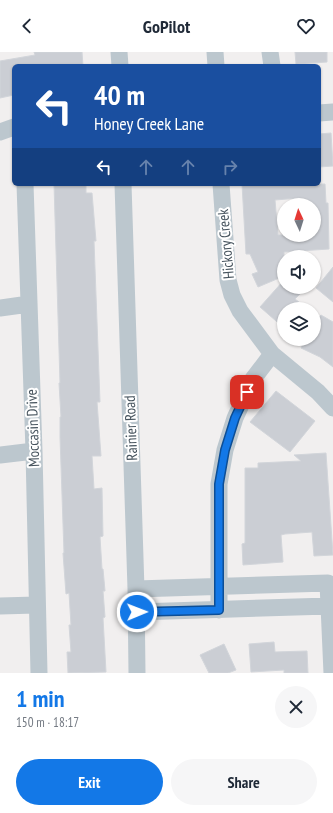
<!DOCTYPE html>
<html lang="en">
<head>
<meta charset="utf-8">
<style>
	:root { --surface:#fff; --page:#f6f6f7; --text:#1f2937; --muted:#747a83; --accent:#1378e7 }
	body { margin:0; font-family:"PT Sans Narrow",sans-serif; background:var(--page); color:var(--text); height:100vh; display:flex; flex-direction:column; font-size:15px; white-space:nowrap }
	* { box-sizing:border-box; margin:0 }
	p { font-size:13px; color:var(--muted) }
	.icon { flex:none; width:22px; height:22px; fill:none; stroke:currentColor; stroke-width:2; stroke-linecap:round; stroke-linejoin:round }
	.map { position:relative; height:621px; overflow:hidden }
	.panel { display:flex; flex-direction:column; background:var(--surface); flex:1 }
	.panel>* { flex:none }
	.banner { position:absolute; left:12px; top:12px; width:309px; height:122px; border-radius:6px; box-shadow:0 1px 3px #0004; background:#1a4fa0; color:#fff; overflow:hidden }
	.needle { width:26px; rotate:356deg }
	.fabs { position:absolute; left:277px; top:146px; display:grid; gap:8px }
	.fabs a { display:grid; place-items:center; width:44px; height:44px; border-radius:50%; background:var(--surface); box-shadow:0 1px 3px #0004; font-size:20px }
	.pin { position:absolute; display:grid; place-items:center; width:34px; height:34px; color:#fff; margin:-17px; border-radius:8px; box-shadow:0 2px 6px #0006 }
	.me { position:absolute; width:44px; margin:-22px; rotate:89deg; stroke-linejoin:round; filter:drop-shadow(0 0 3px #0008) }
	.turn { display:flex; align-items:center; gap:14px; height:84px; padding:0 16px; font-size:18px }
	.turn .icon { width:52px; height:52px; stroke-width:2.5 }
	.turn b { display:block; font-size:28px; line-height:34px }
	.lanes { display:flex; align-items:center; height:38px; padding:0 16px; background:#0003; justify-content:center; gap:20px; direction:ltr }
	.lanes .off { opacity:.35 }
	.round { display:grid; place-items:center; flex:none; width:42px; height:42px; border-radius:21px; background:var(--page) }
	.overview { display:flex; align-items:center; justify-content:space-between; height:68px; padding:0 16px }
	h1 { font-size:24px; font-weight:600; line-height:30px; color:var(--accent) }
	.primary-button { display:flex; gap:8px; margin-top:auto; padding:8px 16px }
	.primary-button a { flex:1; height:46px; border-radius:24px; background:var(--accent); color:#fff; font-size:16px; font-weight:600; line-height:46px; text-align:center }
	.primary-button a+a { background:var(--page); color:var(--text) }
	header { display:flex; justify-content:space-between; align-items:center; height:52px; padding:0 16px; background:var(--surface); font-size:18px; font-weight:600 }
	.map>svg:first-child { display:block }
</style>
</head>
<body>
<header><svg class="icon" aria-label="back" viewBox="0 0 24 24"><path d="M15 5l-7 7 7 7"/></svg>GoPilot<svg class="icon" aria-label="heart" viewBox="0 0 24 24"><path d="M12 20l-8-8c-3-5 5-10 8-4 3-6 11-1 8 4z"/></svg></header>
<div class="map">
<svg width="333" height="621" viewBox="0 0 333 621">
	<rect width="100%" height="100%" fill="#f1efef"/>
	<path fill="#cbced4" stroke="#d2d5da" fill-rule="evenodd" d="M34,0H82L83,14H14V43L0,46V9L35,3Z
		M295,0H327V10L296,12Z
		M331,81L333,114L319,115V82Z
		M54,132H86V141H92L96,189H94L100,350H97L101,404H92L94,437L102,436L103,484L100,485L102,517H103L105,539H103L105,565L103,566L106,620L68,621L67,600H71L69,573H71L69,541L66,542L63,501H64L60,385V365H61L59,331H60Z
		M242,132H325L326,151H328L329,197L284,200V224L258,235L252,222L258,220L250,202H246ZM299,146V153H314V183H278L275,148Z
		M333,215V250L316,236Z
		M284,228V235H292L300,242L295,247L308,257H284V276L260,255Z
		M314,262L319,265L321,263L333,270V315L320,305L301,296L306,287H314Z
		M276,339L315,369L290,400L250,370Z
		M326,401L333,503L314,504L312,480L285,482L281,483L283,510L243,513L242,492L245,491V416H258V411L301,409L294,403Z
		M274,590L275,600L307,599L308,621H284V618L251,620L249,592Z
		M224,592L236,618L228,621H209L200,603Z"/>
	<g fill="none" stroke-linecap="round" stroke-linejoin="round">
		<path stroke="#bcc7ce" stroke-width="17" d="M119,0L120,14
			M215,0L216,14
			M270,0L272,14
			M319,61L333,60
			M0,80L14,75
			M25,132L34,399L39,621
			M123,132L136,537L137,621
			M221,132L228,228L232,243L240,259L272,302L318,340L333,356
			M0,256L29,252
			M0,403L34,399
			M136,537L328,531L332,621
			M0,554L36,553
			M219,558V432L225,398L235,366L253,327L272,302
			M137,560L329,554"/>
	</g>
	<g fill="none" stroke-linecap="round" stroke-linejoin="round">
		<g stroke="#0c4e96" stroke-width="10">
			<path id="route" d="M137,560L219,558V432L225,398L235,366L247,340"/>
		</g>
		<use href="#route" stroke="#1378e7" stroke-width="7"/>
	</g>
	<g text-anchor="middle" stroke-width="4" stroke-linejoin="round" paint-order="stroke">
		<g font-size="15" fill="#46535d" stroke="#fff">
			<text transform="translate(226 192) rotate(-95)" y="5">Hickory Creek</text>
			<text transform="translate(33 376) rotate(-92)" y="5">Moccasin Drive</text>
			<text transform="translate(131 376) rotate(-92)" y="5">Rainier Road</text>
		</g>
	</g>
</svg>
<div class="fabs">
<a><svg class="needle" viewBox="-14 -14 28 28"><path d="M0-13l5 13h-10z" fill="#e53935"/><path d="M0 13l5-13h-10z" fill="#747a83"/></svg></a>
<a><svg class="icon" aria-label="sound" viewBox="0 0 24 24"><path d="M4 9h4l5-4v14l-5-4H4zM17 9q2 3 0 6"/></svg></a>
<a><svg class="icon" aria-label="layers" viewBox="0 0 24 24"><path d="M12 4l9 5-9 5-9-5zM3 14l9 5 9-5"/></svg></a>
</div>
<div class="pin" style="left:247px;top:340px;background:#d93025"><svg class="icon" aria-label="arrive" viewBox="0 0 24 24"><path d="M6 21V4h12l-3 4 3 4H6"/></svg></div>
<svg class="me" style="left:137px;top:560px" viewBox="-20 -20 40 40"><circle r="17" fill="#1378e7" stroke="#fff" stroke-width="3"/><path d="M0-11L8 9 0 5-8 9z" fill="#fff"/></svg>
<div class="banner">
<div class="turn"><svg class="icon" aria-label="left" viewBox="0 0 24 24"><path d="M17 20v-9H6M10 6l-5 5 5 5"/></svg><div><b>40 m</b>Honey Creek Lane</div></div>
<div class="lanes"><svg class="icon" aria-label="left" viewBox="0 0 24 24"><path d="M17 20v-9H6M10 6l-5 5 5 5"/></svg><svg class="icon off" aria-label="ahead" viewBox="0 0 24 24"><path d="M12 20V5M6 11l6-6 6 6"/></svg><svg class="icon off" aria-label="ahead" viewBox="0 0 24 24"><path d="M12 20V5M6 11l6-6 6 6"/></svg><svg class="icon off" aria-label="right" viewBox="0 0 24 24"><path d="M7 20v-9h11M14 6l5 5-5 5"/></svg></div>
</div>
</div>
<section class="panel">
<div class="overview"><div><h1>1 min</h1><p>150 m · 18:17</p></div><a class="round"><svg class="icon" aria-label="close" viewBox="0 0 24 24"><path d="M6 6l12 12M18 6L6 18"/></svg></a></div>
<div class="primary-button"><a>Exit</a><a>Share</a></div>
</section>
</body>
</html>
